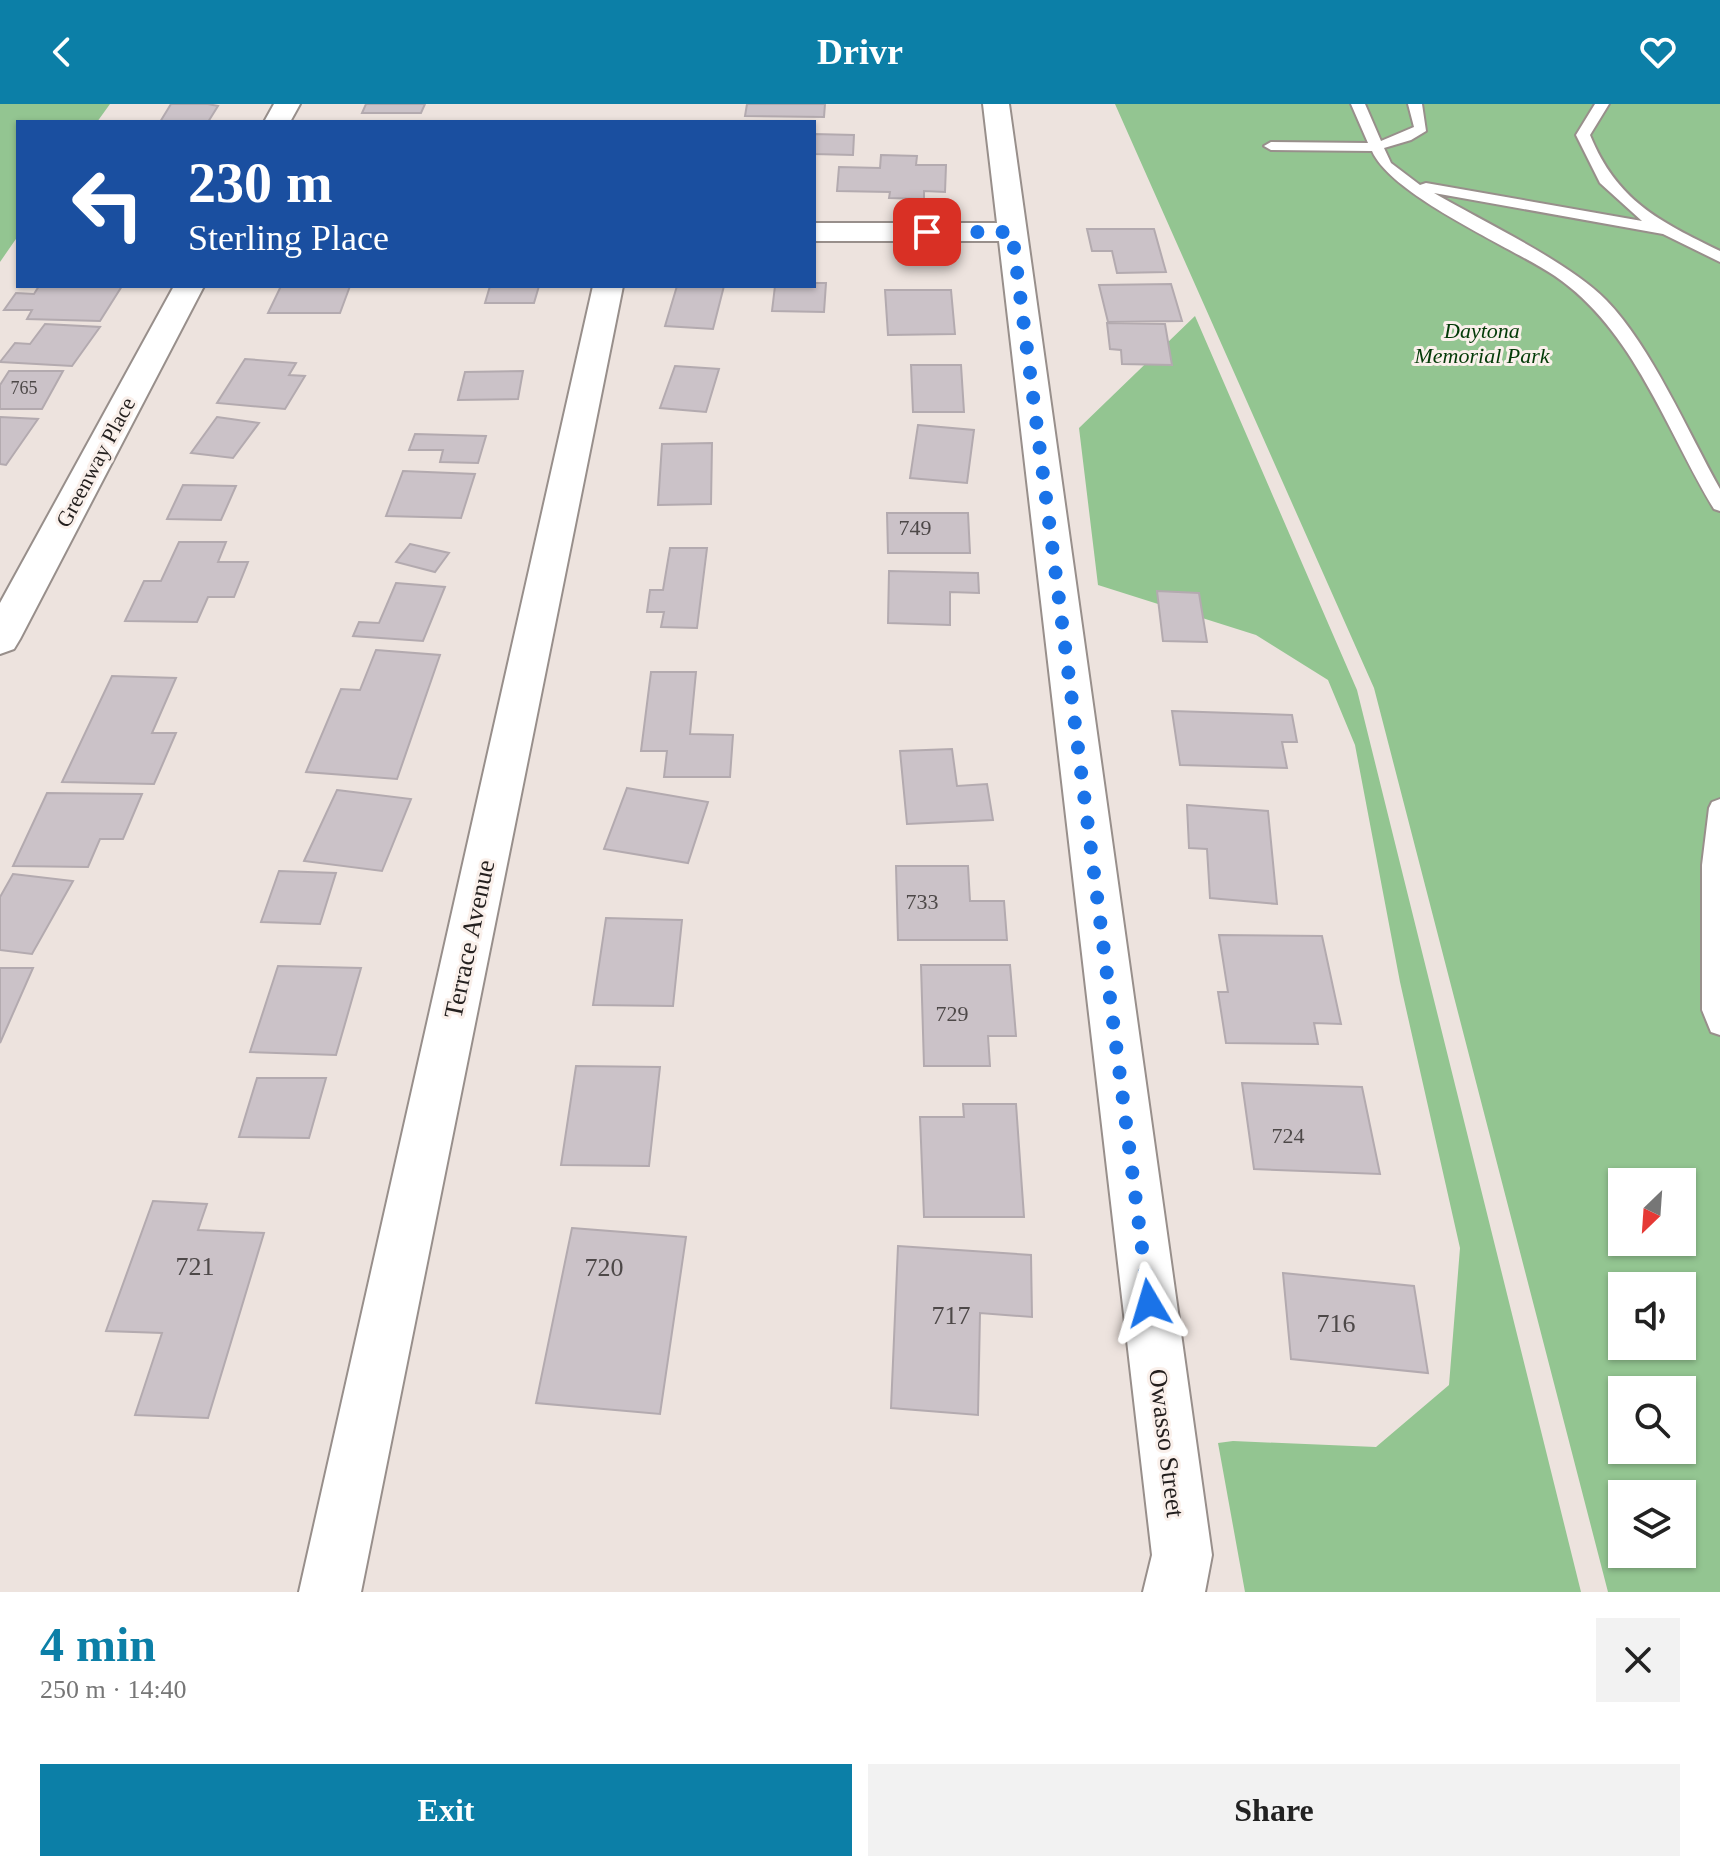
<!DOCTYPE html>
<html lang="en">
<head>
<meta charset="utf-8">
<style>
	:root { --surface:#fff; --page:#f2f2f2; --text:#222; --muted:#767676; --accent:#0c7fa7 }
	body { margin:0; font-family:Georgia,serif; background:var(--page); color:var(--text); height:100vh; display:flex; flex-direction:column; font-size:30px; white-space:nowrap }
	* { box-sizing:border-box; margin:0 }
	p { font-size:26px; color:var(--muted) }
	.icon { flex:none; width:44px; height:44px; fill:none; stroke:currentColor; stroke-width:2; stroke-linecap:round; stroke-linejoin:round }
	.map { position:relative; height:1488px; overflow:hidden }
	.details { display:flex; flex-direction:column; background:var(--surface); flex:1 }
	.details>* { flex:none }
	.top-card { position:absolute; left:16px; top:16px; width:800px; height:168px; border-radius:0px; box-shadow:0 2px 6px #0004; background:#1a4fa0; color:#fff; overflow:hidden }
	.needle { width:52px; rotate:205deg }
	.buttons { position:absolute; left:1608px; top:1064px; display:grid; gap:16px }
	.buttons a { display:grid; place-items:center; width:88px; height:88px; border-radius:0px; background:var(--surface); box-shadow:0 2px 6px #0004; font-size:40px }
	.pin { position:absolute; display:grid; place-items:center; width:68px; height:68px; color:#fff; margin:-34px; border-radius:16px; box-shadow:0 4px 12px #0006 }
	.me { position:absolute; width:88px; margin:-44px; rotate:353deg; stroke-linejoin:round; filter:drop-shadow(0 0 6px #0008) }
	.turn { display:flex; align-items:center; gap:28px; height:168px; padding:0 40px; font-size:36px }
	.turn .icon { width:104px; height:104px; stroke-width:2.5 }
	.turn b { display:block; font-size:56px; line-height:68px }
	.round { display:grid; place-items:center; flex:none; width:84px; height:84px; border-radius:0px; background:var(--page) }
	.headline { display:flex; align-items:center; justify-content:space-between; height:136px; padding:0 40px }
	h1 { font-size:48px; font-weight:700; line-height:60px; color:var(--accent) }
	.cta { display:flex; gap:16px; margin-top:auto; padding:16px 40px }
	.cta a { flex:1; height:92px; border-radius:0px; background:var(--accent); color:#fff; font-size:32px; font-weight:700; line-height:92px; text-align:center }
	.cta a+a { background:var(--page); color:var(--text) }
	header { display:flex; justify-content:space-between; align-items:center; height:104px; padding:0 40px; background:var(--accent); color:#fff; font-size:36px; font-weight:700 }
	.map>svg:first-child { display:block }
</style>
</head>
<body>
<header><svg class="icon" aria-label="back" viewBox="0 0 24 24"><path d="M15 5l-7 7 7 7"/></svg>Drivr<svg class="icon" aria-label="heart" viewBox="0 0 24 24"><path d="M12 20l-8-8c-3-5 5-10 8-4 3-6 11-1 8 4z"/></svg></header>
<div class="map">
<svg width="1720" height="1488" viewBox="0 0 1720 1488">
	<rect width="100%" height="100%" fill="#ede3de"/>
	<path fill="#93c591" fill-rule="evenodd" d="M0,0H110L97,18H18V132L0,158Z
		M1115,0H1720V1488H1608L1374,584ZM1622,1078H1682V1138H1622ZM1622,1182H1682V1242H1622ZM1622,1286H1682V1346H1622ZM1622,1390H1682V1450H1622Z
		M1195,212L1357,586L1581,1488H1245L1218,1339L1233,1337L1376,1343L1449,1281L1460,1144L1400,878L1355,641L1328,576L1256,531L1098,481L1079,324Z"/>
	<path fill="#cbc2c8" stroke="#b3aaaf" stroke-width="2" d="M171,0H208L218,2L208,18H160Z
		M366,0H425L421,9H362Z
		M747,0H825L824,13L745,12Z
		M814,30L854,31L853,51L814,50Z
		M881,51L917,52L916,61H946L945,88L924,87V95L889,94L890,88L837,87L839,63L880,64Z
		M1087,125H1154L1166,168L1117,169L1112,147H1092Z
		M814,179H826L824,208L772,207L775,182H814Z
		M1171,180L1182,217L1108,218L1099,181Z
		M39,182H122L100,217L27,215L32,206H4L16,189L34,190Z
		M281,182H350L340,209H268Z
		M490,182H539L534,199H485Z
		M677,182H724L713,225L665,222Z
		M885,186H951L955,230L888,231Z
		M1107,219L1165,220L1172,261L1122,260L1121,246L1110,245Z
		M45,220L100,223L72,262L0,258L15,239L30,240Z
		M245,255L296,259L289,271L305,272L285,305L217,299Z
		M911,261H961L964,308H913Z
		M675,262L719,265L706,308L660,304Z
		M9,267H63L42,305H0V281Z
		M523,267L518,295L458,296L465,268Z
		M0,313L38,315L6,361L0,360Z
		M217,313L259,319L233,354L191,349Z
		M918,321L974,326L967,379L910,374Z
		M415,330L486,332L478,359L440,358L443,346H409Z
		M712,339L711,400L658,401L662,340Z
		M403,367L475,370L461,414L386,412Z
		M183,381L236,382L221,416L167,415Z
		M887,409H968L970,449H888Z
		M179,438H226L218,458H248L234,493H208L197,518L125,517L144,477H161Z
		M410,440L449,449L435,468L396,458Z
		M670,444H707L697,524L661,523L664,508H647L650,486H663Z
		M889,467L978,469L979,489L950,488V521L888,519Z
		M396,479L445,483L423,537L353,532L359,518L379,519Z
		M1157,487L1199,489L1207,538L1163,537Z
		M376,546L440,551L397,675L306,668L341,585L360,586Z
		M651,568H696L690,630L733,631L730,673H664L667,647H641Z
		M112,572L176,574L152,629H176L154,680L62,678Z
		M1172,607L1292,611L1297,638H1282L1287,664L1180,661Z
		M952,645L957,682L987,680L993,716L907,720L900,647Z
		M627,684L708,698L688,759L604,745Z
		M337,686L411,695L382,767L304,757Z
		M47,689L142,690L123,735H100L88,763L13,762Z
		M1187,701L1268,707L1277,800L1210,794L1207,745L1189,744Z
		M896,762H968L970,797H1004L1007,836H898Z
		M279,767L336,769L320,820L261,818Z
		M13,770L73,777L32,850L0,846V793Z
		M606,814L682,816L673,902L593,901Z
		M1219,831L1322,832L1341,920L1314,919L1318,940L1226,939L1218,888H1228Z
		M921,861H1010L1016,932H988L990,962H924Z
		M278,862L361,864L336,951L250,948Z
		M0,864H33L0,939Z
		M576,962L660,963L649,1062L561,1061Z
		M257,974H326L309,1034L239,1033Z
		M1242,979L1362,983L1380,1070L1254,1065Z
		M963,1000H1016L1024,1113H924L920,1013H964Z
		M153,1097L207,1100L198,1126L264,1129L208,1314L135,1311L162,1229L106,1227Z
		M572,1124L686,1133L660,1310L536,1299Z
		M898,1142L1031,1151L1032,1213L980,1209L978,1311L891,1304Z
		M1283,1169L1414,1182L1428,1269L1291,1255Z"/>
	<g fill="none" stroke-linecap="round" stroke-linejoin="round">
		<g stroke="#988f8b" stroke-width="4">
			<path id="service" d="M1351,0H1365L1381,37L1414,23L1408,0H1422L1426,27L1411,36L1384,44L1391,59L1420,81L1426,79L1642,117L1600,79L1576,31L1595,0H1609L1590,31C1617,97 1659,117 1720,147V158L1663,130L1434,89C1482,117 1569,158 1606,196C1651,242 1688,328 1720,385V407L1714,405C1666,326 1634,226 1555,172C1509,142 1392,92 1372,47L1271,46L1264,42L1271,38L1368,39Z
				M1720,695V931L1711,928L1702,906V761L1709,704L1712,698Z"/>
		</g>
		<g stroke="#988f8b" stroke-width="4">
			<path id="minor" d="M274,0H300L290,18H264Z
				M983,0H1009L1212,1451L1205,1488H1143L1152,1451L999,137H814V119H997Z
				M174,182H204L20,535L14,545L0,550V499Z
				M593,182H623L361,1488H299Z"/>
		</g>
		<use href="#service" fill="#fff" fill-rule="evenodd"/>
		<use href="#minor" fill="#fff" fill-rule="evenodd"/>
	</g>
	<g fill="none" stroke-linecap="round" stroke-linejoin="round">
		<path stroke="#1a73e8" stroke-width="14" stroke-dasharray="0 25.2" d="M927,128H1012L1149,1199"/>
	</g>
	<g text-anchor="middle" stroke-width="6" stroke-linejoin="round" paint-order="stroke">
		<g font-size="18" fill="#4d4848">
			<text x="24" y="290">765</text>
		</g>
		<g font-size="22" font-style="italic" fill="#033a07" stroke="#faf0eb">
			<text x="1482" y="234">Daytona<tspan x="1482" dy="25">Memorial Park</tspan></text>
		</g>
		<g font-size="22" fill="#231f1e" stroke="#faf0eb">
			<text transform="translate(95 358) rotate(-62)" y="8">Greenway Place</text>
		</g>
		<g font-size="22" fill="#4d4848">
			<text x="915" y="431">749</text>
			<text x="922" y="805">733</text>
			<text x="952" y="917">729</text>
			<text x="1288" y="1039">724</text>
		</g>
		<g font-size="26" fill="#231f1e" stroke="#faf0eb">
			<text transform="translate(469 835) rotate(-78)" y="9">Terrace Avenue</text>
			<text transform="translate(1167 1339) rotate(83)" y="9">Owasso Street</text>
		</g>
		<g font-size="26" fill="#4d4848">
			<text x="195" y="1171">721</text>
			<text x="604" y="1172">720</text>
			<text x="951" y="1220">717</text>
			<text x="1336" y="1228">716</text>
		</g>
	</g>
</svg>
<div class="buttons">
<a><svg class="needle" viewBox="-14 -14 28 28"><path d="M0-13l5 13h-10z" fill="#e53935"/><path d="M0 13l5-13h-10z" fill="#767676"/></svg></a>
<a><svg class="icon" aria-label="sound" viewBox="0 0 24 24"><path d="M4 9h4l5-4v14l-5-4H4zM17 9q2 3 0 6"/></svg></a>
<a><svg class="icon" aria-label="search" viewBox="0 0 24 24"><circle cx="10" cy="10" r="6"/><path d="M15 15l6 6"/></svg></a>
<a><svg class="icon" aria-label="layers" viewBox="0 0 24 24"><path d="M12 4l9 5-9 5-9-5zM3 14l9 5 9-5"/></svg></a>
</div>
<div class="pin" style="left:927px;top:128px;background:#d93025"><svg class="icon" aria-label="arrive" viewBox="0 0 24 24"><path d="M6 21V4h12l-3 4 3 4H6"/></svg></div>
<svg class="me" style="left:1149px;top:1199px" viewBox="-20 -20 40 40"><path d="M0-17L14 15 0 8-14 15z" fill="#1a73e8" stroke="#fff" stroke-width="4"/></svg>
<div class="top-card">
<div class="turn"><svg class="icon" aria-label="left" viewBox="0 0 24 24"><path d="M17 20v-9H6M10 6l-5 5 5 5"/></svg><div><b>230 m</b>Sterling Place</div></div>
</div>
</div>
<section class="details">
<div class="headline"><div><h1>4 min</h1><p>250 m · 14:40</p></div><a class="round"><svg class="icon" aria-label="close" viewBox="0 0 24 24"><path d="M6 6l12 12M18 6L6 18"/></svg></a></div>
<div class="cta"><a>Exit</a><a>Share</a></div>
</section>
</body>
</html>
